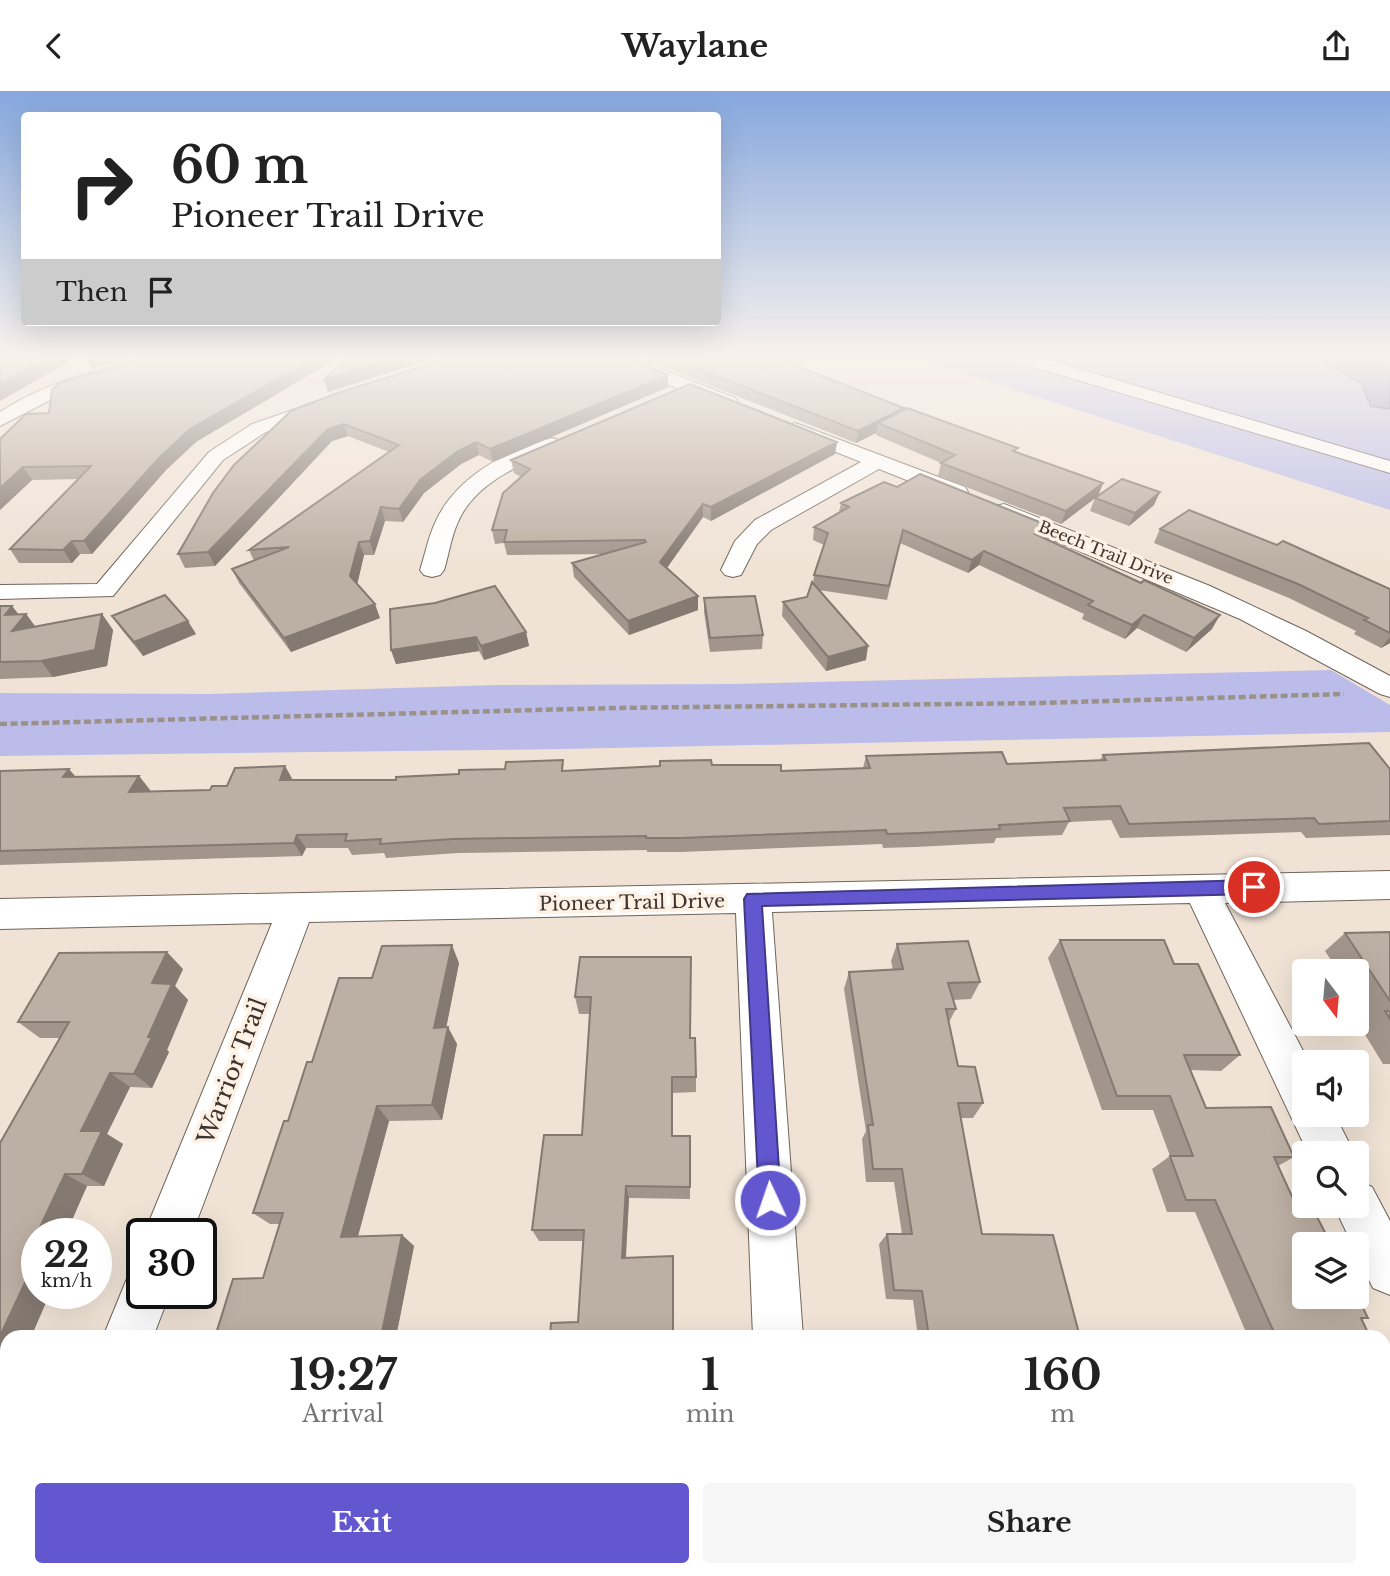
<!DOCTYPE html>
<html lang="en">
<head>
<meta charset="utf-8">
<style>
	:root { --surface:#fff; --page:#f6f6f6; --text:#222; --muted:#767676; --accent:#6357d0 }
	body { margin:0; font-family:"Libre Baskerville",serif; background:var(--page); color:var(--text); height:100vh; display:flex; flex-direction:column; font-size:26px; white-space:nowrap }
	* { box-sizing:border-box; margin:0 }
	p { font-size:23px; color:var(--muted) }
	.icon { flex:none; width:38px; height:38px; fill:none; stroke:currentColor; stroke-width:2; stroke-linecap:round; stroke-linejoin:round }
	.map { position:relative; flex:1; overflow:hidden }
	.drawer { position:absolute; left:0px; top:1239px; width:1391px; height:247px; display:flex; flex-direction:column; background:var(--surface); border-radius:21px 21px 0 0; box-shadow:0 7px 28px #0002 }
	.drawer>* { flex:none }
	.banner { position:absolute; left:21px; top:21px; width:700px; height:214px; border-radius:7px; box-shadow:0 7px 28px #0002; background:#fff; color:var(--text); overflow:hidden }
	.needle { width:46px; rotate:164deg }
	.buttons { position:absolute; left:1292px; top:868px; display:grid; gap:14px }
	.buttons a { display:grid; place-items:center; width:77px; height:77px; border-radius:7px; background:var(--surface); box-shadow:0 7px 28px #0002; font-size:35px }
	.speed { position:absolute; left:21px; top:1127px; display:flex; gap:14px; font-size:35px; font-weight:700; text-align:center }
	.speed>* { display:grid; place-content:center; width:91px; height:91px; border-radius:50%; background:var(--surface); box-shadow:0 7px 28px #0002; line-height:1 }
	.speed small { font-size:18px; font-weight:400 }
	.speed .limit { border:4px solid #111; border-radius:10px; background:#fff; color:#111 }
	.pin { position:absolute; display:grid; place-items:center; width:60px; height:60px; color:#fff; margin:-30px; border:4px solid #fff; border-radius:50%; box-shadow:0 2px 7px #0007 }
	.me { position:absolute; width:77px; margin:-38px; rotate:357deg; stroke-linejoin:round; filter:drop-shadow(0 0 5px #0008) }
	.turn { display:flex; align-items:center; gap:24px; height:147px; padding:0 35px; font-size:32px }
	.turn .icon { width:91px; height:91px; stroke-width:2.5 }
	.turn b { display:block; font-size:49px; line-height:60px }
	.then { display:flex; align-items:center; height:66px; padding:0 35px; background:#0003; gap:14px; font-size:26px }
	.eta { display:flex; justify-content:space-evenly; align-items:center; height:119px; text-align:center }
	.eta b { font-size:42px; font-weight:700; line-height:49px }
	.primary-button { display:flex; gap:14px; margin-top:auto; padding:14px 35px }
	.primary-button a { flex:1; height:80px; border-radius:7px; background:var(--accent); color:#fff; font-size:28px; font-weight:700; line-height:80px; text-align:center }
	.primary-button a+a { background:var(--page); color:var(--text) }
	header { display:flex; justify-content:space-between; align-items:center; height:91px; padding:0 35px; background:var(--surface); font-size:32px; font-weight:700 }
	.map>svg:first-child { display:block }
</style>
</head>
<body>
<header><svg class="icon" aria-label="back" viewBox="0 0 24 24"><path d="M15 5l-7 7 7 7"/></svg>Waylane<svg class="icon" aria-label="share" viewBox="0 0 24 24"><path d="M12 15V3M7 8l5-5 5 5M5 13v7h14v-7"/></svg></header>
<div class="map">
<svg width="1390" height="1485" viewBox="0 0 1390 1485">
	<rect width="100%" height="100%" fill="#f0e3d6"/>
	<path fill="#bbbce9" d="M917,267H1390V419L956,280Z
		M1331,579L1390,614V641L562,658L0,665V602L210,603L496,594L732,593Z"/>
	<path fill="#9293ce" stroke="#78779f" stroke-width="2" d="M1319,267H1386L1390,272V318L1371,315L1361,292Z"/>
	<g fill="none" stroke-linecap="round" stroke-linejoin="round">
		<g stroke="#706559" stroke-width="2">
			<path id="minor" d="M144,267H172L170,271L64,302L0,335V321C44,292 94,280 144,267Z
				M609,267H633L735,307L738,311L735,315H723L611,271Z
				M1015,267H1042L1390,370V382L1017,271Z
				M328,307L334,308L337,312L334,316L266,341L223,369L113,505L0,508V494L97,493L209,361L252,333Z
				M795,332L965,396L968,401L965,406H949L879,378L771,439L757,453L741,484L733,486L725,484L721,479L735,450L755,429L861,371L788,342L785,338L788,334Z
				M552,347L559,349L562,353L559,357C522,373 475,391 458,431C451,446 449,463 444,479L440,484L432,486L424,484L420,479C425,464 428,447 435,432C454,388 507,358 552,347Z
				M1004,413L1210,495L1306,540L1390,585V606L1380,603L1240,528L996,425L993,420L996,415Z
				M1390,780V808L1225,812L1309,971H1304V1024H1335L1354,1062H1308L1190,812L772,821L803,1246H753L736,822L309,831L192,1143H144L272,832L0,838V808Z
				M1356,1089L1372,1096L1390,1130V1204L1373,1197L1356,1163V1153H1352L1334,1115H1356Z
				M142,1179V1202H170L153,1246H103L128,1185Z
				M7,1478V1479H66L64,1485H4Z
				M762,1479H820L821,1485H761Z"/>
		</g>
		<path stroke="#9a9188" stroke-width="4.5" stroke-dasharray="7 3.5" stroke-linecap="butt" d="M0,633L614,617L1041,612L1344,603"/>
		<use href="#minor" fill="#fff" fill-rule="evenodd"/>
	</g>
	<path fill="#a2968c" d="M641,267H777L904,317L903,319L1103,392L1098,405L1154,414L1129,435L1090,420L1095,407L1061,433L938,385L941,372L876,344V342L856,352Z
		M469,269L668,296L493,371L479,364L461,373L424,402L403,431L385,430L374,464H364L357,492L380,527L291,561L239,492L232,478L254,470L249,459L389,361L348,345L332,350L215,475L185,477L178,463L234,374Z
		M49,322L196,351L166,379L92,463H80L72,472H19L10,458L78,388L32,389L0,419V348Z
		M837,351L835,363L711,430L703,426L667,477L698,519L629,544L574,486L572,472L604,463L507,464L504,452L495,453L492,439L521,386L514,382L511,369Z
		M897,396L1043,446L1212,538L1186,561L1137,537L1125,548L1082,528L1084,523L979,474L968,482L900,452L887,509L818,499L866,569L826,580L782,525L783,511L807,506L813,493L814,484L824,454L813,449L814,436L839,421L841,412Z
		M1160,438L1390,498V552L1381,557L1354,543L1356,540L1289,507L1154,452Z
		M704,507L763,544L762,558L710,561L704,521Z
		M0,515H12L19,524L26,523L35,536L102,523L113,539L107,575L53,586L0,588Z
		M112,525L196,543L143,565L122,539Z
		M526,541L529,555L484,569L479,560L396,573L391,559Z
		M1103,664L1390,678V744L1306,747L1301,741L1120,747L1111,729L1069,731L1062,744L996,747L994,752L915,756L883,757L882,753L681,761H647V759L458,762L386,767L384,762L352,764L348,757H306L302,765L0,774V680L76,686L139,685L150,699L149,701L210,699L227,695L285,675L293,689H396L565,680L712,674L781,680L863,677L866,665L1007,673L1100,669Z
		M1390,841V973H1383L1361,937L1369,931L1356,910V880H1338L1325,860L1345,842Z
		M1060,849L1174,873L1240,964L1221,980L1190,979L1206,1017L1294,1066L1278,1075L1300,1123L1368,1227L1361,1229L1370,1246H1248L1195,1121H1167L1152,1078L1170,1065L1153,1019H1102L1048,867Z
		M897,853L980,891L971,908L953,909L956,918L949,931L958,975L983,1012L973,1027H961L982,1143L1080,1246H918L913,1209L886,1208L879,1153L887,1143H902L894,1091H866L862,1048L866,1040L844,898L849,881L893,879L891,870Z
		M580,866L691,947L696,986V1001L672,1002L673,1045H690V1108L629,1107L626,1167L673,1165L674,1176L578,1231L584,1150H539L532,1139L582,1044L590,923H579L575,906Z
		M459,872L446,936L457,953L442,1029L389,1030L358,1145L402,1144L414,1155L396,1246L263,1187L280,1133H270L253,1122L312,971L372,887Z
		M183,878L175,895L188,909L167,959L169,961L152,997L130,996L107,1043L123,1053L104,1095H87L37,1202H50L31,1246H7L60,947H40L18,931Z
		M927,1479H1101L1102,1485H928Z
		M1258,1479H1384L1390,1485H1260Z
		M694,1484V1485H599Z"/>
	<path fill="#847a72" d="M48,267H76L0,310V293Z
		M86,267H133L92,278Z
		M314,267H338L196,351L166,379L92,463L84,450L160,366L190,338Z
		M395,267H435L328,301L324,289Z
		M668,284V296L493,371L490,358Z
		M904,317L901,329L878,332L876,342L856,352L858,340Z
		M344,333L348,345L332,350L215,475L208,461L328,338Z
		M476,351L479,364L461,373L424,402L403,431L399,418L420,389L458,360Z
		M837,351L835,363L711,430V416Z
		M23,376L32,389L0,419V397Z
		M1103,392L1098,405L1061,433L1066,420Z
		M1160,401L1154,414L1129,435L1135,422Z
		M703,413V426L661,485L660,471Z
		M381,416L385,430L374,464L370,450Z
		M1047,434L1042,447L1035,443Z
		M72,450L80,463L72,472L63,459Z
		M359,451L364,464L356,499L350,485Z
		M984,460L979,474L968,482L972,469Z
		M698,505V519L629,544L628,530Z
		M375,513L380,527L291,561L284,547Z
		M12,515L22,528L26,523L38,539L12,540L5,524Z
		M102,523L113,539L107,575L53,586L41,570Z
		M1144,524L1137,537L1125,548L1132,534Z
		M1220,524L1212,538L1186,561L1194,547Z
		M188,530L196,543L143,565L134,551Z
		M526,541L529,555L484,569L481,555Z
		M476,546L479,560L396,573L391,559Z
		M1390,546V552L1381,557Z
		M868,555L866,569L826,580L828,566Z
		M285,675L293,690L280,689Z
		M69,678L81,692L63,686Z
		M139,685L150,699L141,715L129,701Z
		M297,744L306,757L302,765L294,752Z
		M452,854L459,872L443,953L434,937Z
		M167,861L183,878L175,895L188,909L167,959L169,961L152,997L134,983L148,946L152,892Z
		M448,936L457,953L442,1029L432,1014Z
		M110,982L130,996L107,1043L123,1053L104,1095L82,1083L81,1040Z
		M377,1015L389,1030L355,1156L341,1146Z
		M65,1083L87,1095L66,1143H37Z
		M626,1095L629,1107L625,1177L622,1167Z
		M402,1144L414,1155L396,1246H381Z
		M673,1165L674,1176V1246H673Z
		M37,1166V1202H50L31,1246H7V1324L0,1339V1245Z
		M276,1479H296L295,1485H274Z"/>
	<path fill="#bcafa3" stroke="#847a72" stroke-width="2" d="M0,267H48L0,293Z
		M146,267H314L190,338L160,366L84,450H72L63,459L10,458L91,375L23,376L0,397V348L26,323L49,322L52,299L59,292Z
		M347,267H395L324,289Z
		M449,267H467L469,269L473,267H629L668,284L490,358L476,351L458,360L420,389L399,418L381,416L370,450L359,451L350,485L375,513L284,547L232,478L289,456L249,459L399,354L344,333L328,338L208,461L178,463L213,402L234,374L292,319L338,302Z
		M670,267H777L904,317L858,340Z
		M690,293L837,351L711,416L703,413L660,471L698,505L628,530L572,472L646,451L645,449L504,451L507,439H492L503,402L530,378L511,369Z
		M907,317L1018,357L1013,360L1103,392L1066,420L941,372L955,364L878,332Z
		M920,383L1047,434L1035,443L1141,492L1144,489L1220,524L1194,547L1144,524L1132,534L1088,514L1093,510L984,460L972,469L903,439L889,495L814,484L828,442L814,436L849,416L841,412L884,391L897,396Z
		M1122,388L1160,401L1135,422L1095,407Z
		M1189,419L1277,454L1283,450L1390,498V542L1364,529L1368,527L1298,493L1160,438Z
		M812,491L868,555L828,566L783,511L807,506Z
		M495,495L526,541L481,555L476,546L391,559L390,518L435,512Z
		M165,504L188,530L134,551L112,525Z
		M755,505L763,544L710,547L704,507Z
		M0,515H12L5,524L26,523L12,540L102,523L95,559L41,570L0,571Z
		M1369,652L1390,678V730L1319,733L1314,727L1129,733L1120,715L1064,717L1070,730L999,734L1000,738L920,742L887,743L886,739L681,747H646V745L453,748L380,753L381,748L345,750L347,743L297,744L294,752L0,760V680L69,678L63,686L139,685L129,701L210,699L212,695H227L235,677L285,675L280,689H396V686L459,683V679L505,678L506,671L563,669L562,680L660,675V670L711,669L712,674H781V680L870,677L866,665L1002,661L1007,673L1106,669L1103,664Z
		M1390,841V910L1345,842Z
		M1060,849H1164L1174,873H1198L1240,964H1184L1206,1017L1271,1016L1294,1066H1274L1300,1123L1315,1122L1331,1153H1304V1206H1356V1203L1368,1227H1361L1370,1246H1276L1215,1109H1186L1170,1065H1193L1170,1005H1117Z
		M968,850L980,891L948,892L956,918H946L958,975L975,976L983,1012H958L982,1143L1053,1144L1080,1246H929L922,1200L894,1199L887,1143H912L902,1078H873L868,1034H873L849,881L903,878L897,853Z
		M452,854L434,937L448,936L432,1014L377,1015L341,1146L402,1144L381,1246H215L233,1188L263,1187L283,1122H253L284,1030H288L307,971H312L339,887H372L382,855Z
		M167,861L152,892L172,893L148,946H152L134,983L110,982L81,1040H102L82,1083H65L34,1149H37V1166L0,1245V1052L69,931H18L59,862Z
		M580,866H691L690,947H695L696,986H672V1045H690V1096L626,1095L622,1167L673,1165V1246H550L551,1232L578,1231L584,1139H532L544,1044H582L591,906H575Z
		M1385,920H1390V928Z
		M1384,1275L1390,1286V1332L1384,1333Z
		M1384,1360L1390,1372V1485H1288L1286,1479H1384Z
		M176,1479H276L274,1485H174Z
		M939,1479H1101L1102,1485H940Z"/>
	<linearGradient id="sky" x2="0" y2="1"><stop stop-color="#85a7de"/><stop offset="0.56" stop-color="#f8f2ed"/><stop offset="1" stop-color="#f8f2ed" stop-opacity="0"/></linearGradient>
	<rect width="1390" height="475" fill="url(#sky)"/>
	<path fill="#6357d0" stroke="#403987" stroke-width="2" d="M1254,789L1260,791L1262,796L1260,801L1254,803L762,815L781,1109L778,1117L770,1120L762,1117L759,1109L744,808L747,803Z"/>
	<g text-anchor="middle" stroke-width="7" stroke-linejoin="round" paint-order="stroke">
		<g font-size="16" fill="#3a3530" stroke="#fef0e3">
			<text transform="translate(1106 461) rotate(22)" y="6">Beech Trail Drive</text>
		</g>
		<g font-size="19" fill="#3a3530" stroke="#fef0e3">
			<text transform="translate(632 811) rotate(-1)" y="7">Pioneer Trail Drive</text>
		</g>
		<g font-size="23" fill="#3a3530" stroke="#fef0e3">
			<text transform="translate(232 980) rotate(-69)" y="8">Warrior Trail</text>
		</g>
	</g>
</svg>
<div class="buttons">
<a><svg class="needle" viewBox="-14 -14 28 28"><path d="M0-13l5 13h-10z" fill="#e53935"/><path d="M0 13l5-13h-10z" fill="#767676"/></svg></a>
<a><svg class="icon" aria-label="sound" viewBox="0 0 24 24"><path d="M4 9h4l5-4v14l-5-4H4zM17 9q2 3 0 6"/></svg></a>
<a><svg class="icon" aria-label="search" viewBox="0 0 24 24"><circle cx="10" cy="10" r="6"/><path d="M15 15l6 6"/></svg></a>
<a><svg class="icon" aria-label="layers" viewBox="0 0 24 24"><path d="M12 4l9 5-9 5-9-5zM3 14l9 5 9-5"/></svg></a>
</div>
<div class="speed"><div>22<small>km/h</small></div><div class="limit">30</div></div>
<div class="pin" style="left:1254px;top:796px;background:#d93025"><svg class="icon" aria-label="arrive" viewBox="0 0 24 24"><path d="M6 21V4h12l-3 4 3 4H6"/></svg></div>
<svg class="me" style="left:770px;top:1109px" viewBox="-20 -20 40 40"><circle r="17" fill="#6357d0" stroke="#fff" stroke-width="3"/><path d="M0-11L8 9 0 5-8 9z" fill="#fff"/></svg>
<div class="banner">
<div class="turn"><svg class="icon" aria-label="right" viewBox="0 0 24 24"><path d="M7 20v-9h11M14 6l5 5-5 5"/></svg><div><b>60 m</b>Pioneer Trail Drive</div></div>
<div class="then">Then<svg class="icon" aria-label="arrive" viewBox="0 0 24 24"><path d="M6 21V4h12l-3 4 3 4H6"/></svg></div>
</div>
<section class="drawer">
<div class="eta">
<div><b>19:27</b><p>Arrival</p></div>
<div><b>1</b><p>min</p></div>
<div><b>160</b><p>m</p></div>
</div>
<div class="primary-button"><a>Exit</a><a>Share</a></div>
</section>
</div>
</body>
</html>
